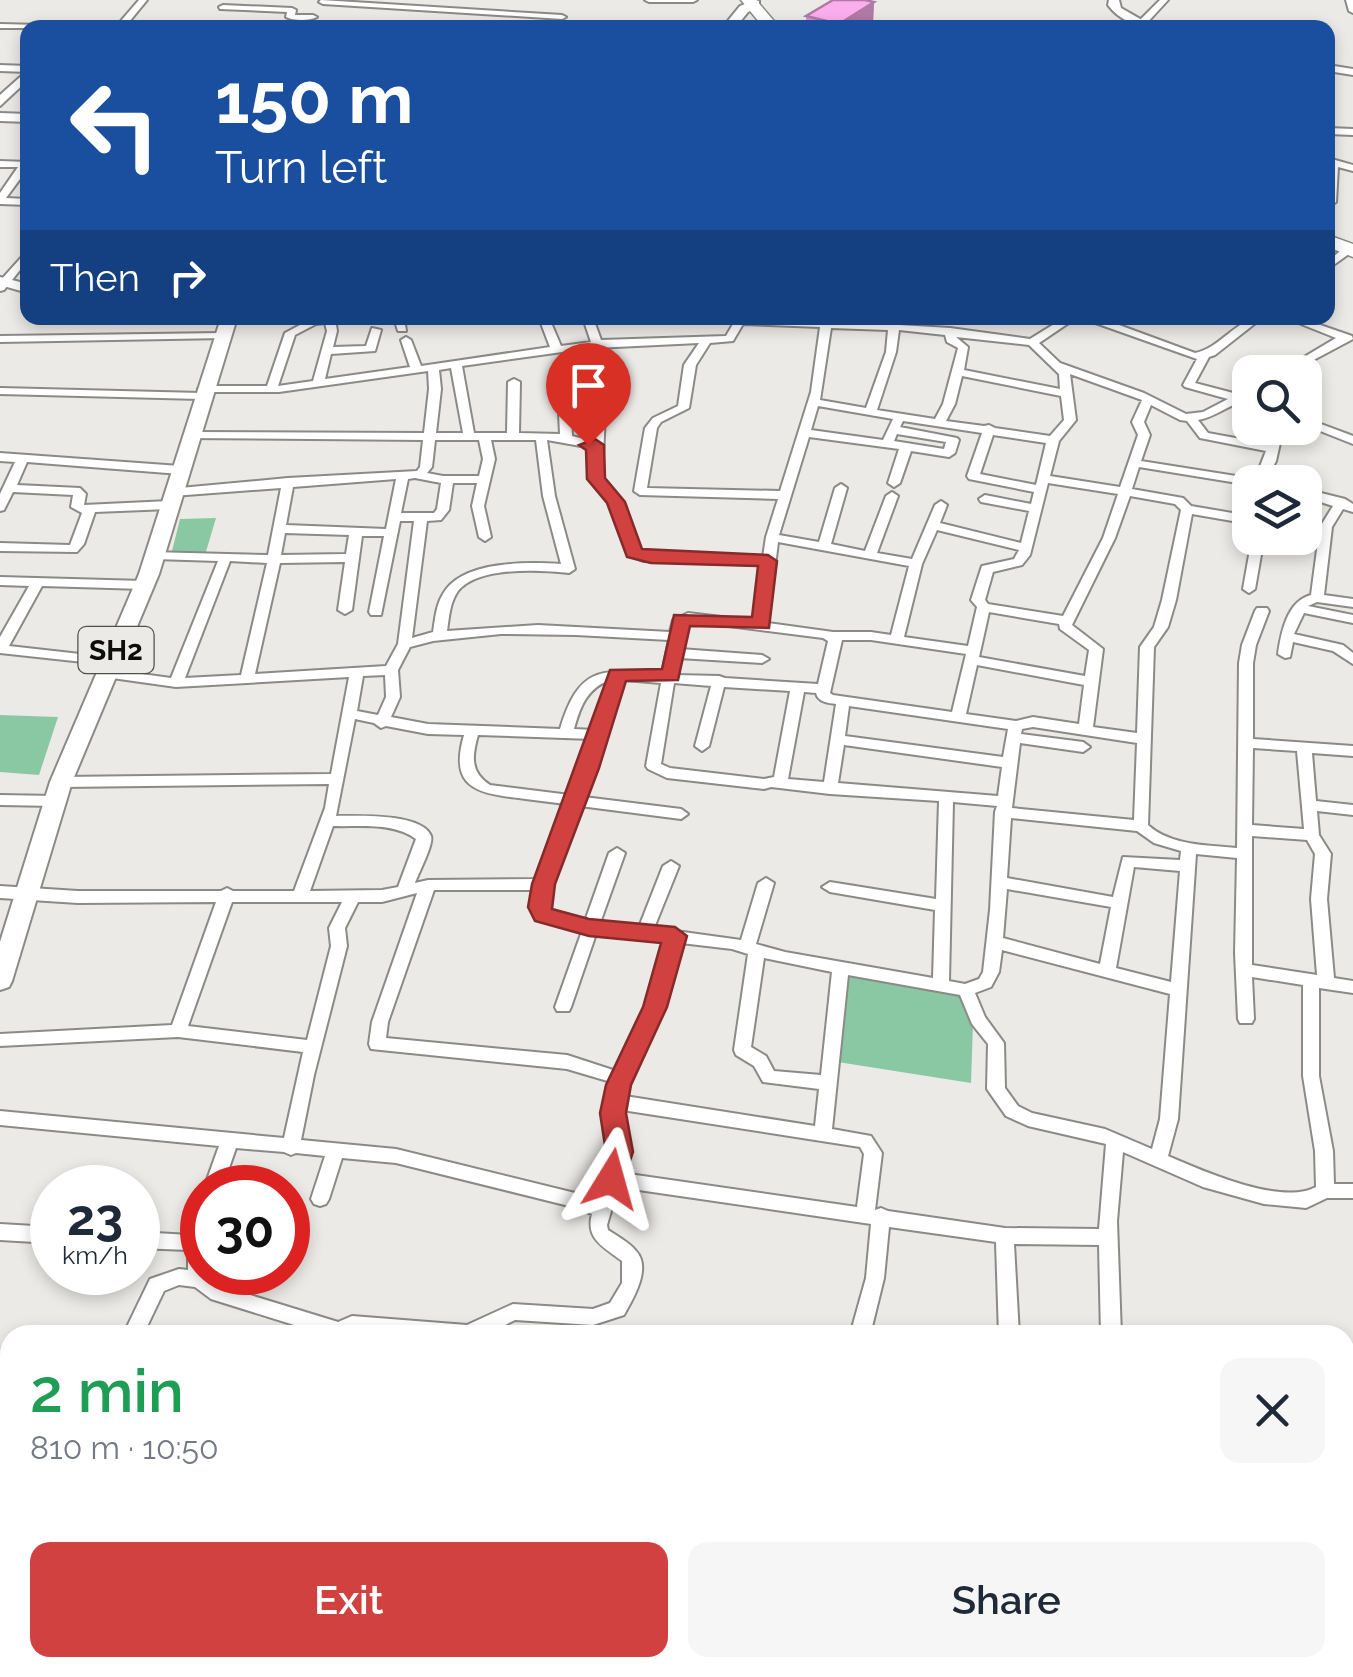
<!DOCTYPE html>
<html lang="en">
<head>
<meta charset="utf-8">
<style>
	:root { --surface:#fff; --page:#f6f6f7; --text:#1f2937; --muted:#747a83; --accent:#d04140 }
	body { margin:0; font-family:Raleway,sans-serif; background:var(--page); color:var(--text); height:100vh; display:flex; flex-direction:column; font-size:38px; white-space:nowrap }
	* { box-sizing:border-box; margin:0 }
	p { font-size:32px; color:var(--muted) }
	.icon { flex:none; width:55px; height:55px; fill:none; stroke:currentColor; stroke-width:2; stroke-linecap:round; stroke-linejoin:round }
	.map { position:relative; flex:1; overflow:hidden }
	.sheet { position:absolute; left:0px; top:1325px; width:1355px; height:352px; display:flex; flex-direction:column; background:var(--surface); border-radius:30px 30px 0 0; box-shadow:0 5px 15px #0003 }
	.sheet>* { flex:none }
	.banner { position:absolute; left:20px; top:20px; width:1315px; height:305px; border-radius:20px; box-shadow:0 5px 15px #0003; background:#1a4fa0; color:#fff; overflow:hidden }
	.tools { position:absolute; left:1232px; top:355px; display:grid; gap:20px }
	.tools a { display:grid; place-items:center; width:90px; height:90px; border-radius:20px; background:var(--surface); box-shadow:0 5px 15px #0003; font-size:50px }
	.speed { position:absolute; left:30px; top:1165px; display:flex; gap:20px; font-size:50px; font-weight:700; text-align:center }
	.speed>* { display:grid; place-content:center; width:130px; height:130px; border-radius:50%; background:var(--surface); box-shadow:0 5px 15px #0003; line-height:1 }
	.speed small { font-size:25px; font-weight:400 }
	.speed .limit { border:15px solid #d22; background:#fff; color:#111 }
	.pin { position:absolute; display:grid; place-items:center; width:85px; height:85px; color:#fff; margin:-102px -42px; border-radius:50% 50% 50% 0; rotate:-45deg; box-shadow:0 0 10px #0007 }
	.pin .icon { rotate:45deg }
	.me { position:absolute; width:110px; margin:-55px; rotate:8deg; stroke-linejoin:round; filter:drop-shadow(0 0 8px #0008) }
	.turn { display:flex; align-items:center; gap:35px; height:210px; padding:0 30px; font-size:45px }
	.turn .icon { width:130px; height:130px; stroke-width:2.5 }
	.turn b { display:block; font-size:70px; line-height:85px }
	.then { display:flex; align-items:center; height:95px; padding:0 30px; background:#0003; gap:20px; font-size:38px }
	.round { display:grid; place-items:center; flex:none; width:105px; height:105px; border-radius:20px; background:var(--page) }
	.head { display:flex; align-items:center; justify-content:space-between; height:170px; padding:0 30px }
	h1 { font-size:60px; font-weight:600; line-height:75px; color:#1e9e55 }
	.cta { display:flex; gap:20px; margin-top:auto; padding:20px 30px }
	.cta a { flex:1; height:115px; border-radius:20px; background:var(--accent); color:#fff; font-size:40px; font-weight:600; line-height:115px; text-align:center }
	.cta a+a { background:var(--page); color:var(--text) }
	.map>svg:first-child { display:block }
</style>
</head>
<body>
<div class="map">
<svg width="1353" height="1677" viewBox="0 0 1353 1677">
	<rect width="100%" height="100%" fill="#ebeae6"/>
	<path fill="#8ac8a3" d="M216,518L205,555H171L180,519Z
		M0,715L58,717L39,775L0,772Z
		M840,973L957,988L973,1023L971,1083L825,1060Z"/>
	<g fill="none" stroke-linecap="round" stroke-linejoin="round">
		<g stroke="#8b8a86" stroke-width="4">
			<path id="street" d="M139,0H147L129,22L155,24L158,28H0V24L82,26L120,22Z
				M321,0L562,15L566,17L562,19L323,4L319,2Z
				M645,0H697L693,2H649Z
				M1160,0H1168L1145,25H1139V21Z
				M1346,0H1353V13L1349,11Z
				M223,5L292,8L296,10L295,15H313L317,17C310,21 293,21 286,17L287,12L220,9L219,7Z
				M0,65L28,66V72L0,71Z
				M1328,128L1353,129V135L1328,134Z
				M1328,158L1353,165V171L1338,167L1336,202L1331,205L1328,204Z
				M0,161L28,162V168L6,198L28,199V205L0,204V193L18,167H0Z
				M1345,247H1353V251L1328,269V261Z
				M28,250V260L4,290L0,291V281Z
				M313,318L335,319L337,331L333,347L366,346L372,328L381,330L375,351L331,354L325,379L410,367L401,340L406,337L411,340L421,366L550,347L539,318H549L561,346L591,342L583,318H593L601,340L726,336L736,319L740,318L821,321L822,318H832V321L950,328L1030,339L1064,318H1076L1039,343L1060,363L1144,393L1186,414L1203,412L1228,399L1185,387L1183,385L1197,359L1087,320L1086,318H1100L1195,353C1221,348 1236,318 1262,318L1215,355L1209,357L1195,383L1237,394L1250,389V396L1246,401C1229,404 1216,417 1198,420L1208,433L1268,444C1273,432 1287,428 1299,428L1280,443L1276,461L1265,482H1250V485L1139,467L1132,489L1183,498L1191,506L1250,516V524L1192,514L1176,600L1168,627L1154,647L1148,825C1171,846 1208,845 1237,848L1239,663L1242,645L1255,611L1257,608H1267L1269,611L1256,645L1253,663V739L1353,746V756L1312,753L1316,801L1353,805V815L1317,811L1319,835L1331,854L1327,899L1334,978L1353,981V993L1319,988V1076L1333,1151L1334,1184H1353V1198H1327L1306,1208L1264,1204L1203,1187L1123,1152L1117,1221L1121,1335H1101L1099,1245L1014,1244L1019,1335H999L996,1242L889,1227L884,1278L870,1335H850L866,1278L871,1224L618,1187L607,1225L608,1230C617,1236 629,1242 636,1251C652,1268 633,1299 624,1315L593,1325L515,1320L486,1335H383L353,1332L348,1335H318L320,1333L211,1299L195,1287L179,1285L164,1291L143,1335H123L150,1279L179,1269L188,1270V1250L138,1248V1232L190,1235L196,1213L202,1210V1272H207L224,1287L338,1322L352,1316L467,1325L513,1304L593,1309L610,1303L622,1283V1261C604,1247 585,1239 592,1214L573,1207L396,1163L342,1158L329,1199L326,1204L320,1206L314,1204L311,1199L325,1156L296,1153L291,1155L284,1152L236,1148L222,1188H204L219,1146L0,1125V1111L284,1138L303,1052L178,1037L0,1046V1034L172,1025L216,902L78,903L0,898V886L78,891H221L227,888L233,891H294L325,808L329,784L61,787L54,782L61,777L331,774L349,677L176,687L105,677L98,673L105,669L171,678L218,561L155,559L151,558V552L268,555L281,488L173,496L167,492L169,489L288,478L417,471L420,467L423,440L186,438L184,436L190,432L424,433L429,389L428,371L279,392H204L198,389L204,386H267L285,333ZM325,323L327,331L313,381L278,386L295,335L316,324ZM743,324L820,327L811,392L780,491L647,488L657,428L661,422L689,408L696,365L710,343L733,341ZM831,328L888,330L886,352L866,408L820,400ZM899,330L945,335L947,342L958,348L943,404L935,419L877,410L896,352ZM956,337L1029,345L1059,374L1060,389L964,370L968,347ZM699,343L684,365L678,406L653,418L645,428L634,491L640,495L778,499L766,537L763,557L645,553L640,551L622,502L602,478L606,393L595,348ZM584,349L594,393L592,441L572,436L570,392L564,389L558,392L560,434L519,433L520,382L514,379L508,382L507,433H474L462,366ZM451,368L463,433H436L441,389L439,370ZM1070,374L1142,400L1132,422L1138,435L1120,487L1050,476L1059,441L1076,420ZM962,376L1061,396L1064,420L1050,436L995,428L989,425L984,426L946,421L955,404ZM1151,405L1180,420L1187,421L1200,438L1266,451L1255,479L1141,461L1150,435L1144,422ZM818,406L893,419L883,440L811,430ZM903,421L982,433L967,476L969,479L1034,492L1031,504L985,495L979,499L981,502L1029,511L1021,543L940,523L947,505L941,501L935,505L912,559L877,553L898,496L892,492L886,496L865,551L831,544L847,488L841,484L835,488L819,542L779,535L809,437L899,449L888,483L894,487L900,483L911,451L949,457L955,453L959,440L957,438L900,427ZM897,434L946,442L944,449L894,441ZM993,435L1046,443L1036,485L980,474ZM435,440H479L483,459L479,476H443L427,473L432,467ZM491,440H536L543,496L561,564C528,562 462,560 443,594C436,605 435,620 433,632L412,638L427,521L441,520L449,510L453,483H477L472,506L479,537L485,541L491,537L484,506L495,459ZM547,440L592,448L590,479L610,503L630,556L643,561L762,565L755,621L688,613L673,620L670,632L538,625L447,631C449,617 450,602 458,591C478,566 540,570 569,573L575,569L555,496ZM415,478L441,483L437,509L434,513H401L408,479ZM396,479L386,529L286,525L293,487ZM1048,483L1118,494L1103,538L1063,616L988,604L985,600L993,572L1022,565L1030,555ZM1130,496L1175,504L1181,510L1162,600L1154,627L1140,647L1137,733L1093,727L1103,649L1072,625L1115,538ZM400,521H414L398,644L386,666L255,674L280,563L345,562L338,610L345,614L352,610L362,536H384L369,612L371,615H381ZM937,530L1019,550L1014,559L982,566L981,569L971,600L977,607L968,646L904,637L922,564ZM285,533L349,535L346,554L281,555ZM778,542L909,566L891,635L871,632H833L768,623ZM230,561L267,563L241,675L185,678ZM989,612L1059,624L1060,629L1089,650L1085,676L979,657ZM690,621L823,638L828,641L818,684L725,678L719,676L676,675L679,658L762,663L769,659L762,655L680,649L684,625ZM501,634L576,635L669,640L662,674C603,670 580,663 560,729L428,724L391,717L400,697L398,670L410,647L433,641ZM842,640H871L966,654L952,712L833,695L830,693ZM977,665L1084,685L1079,724L1033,717L1016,721L966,714ZM385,675L386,697L378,715L357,711L363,676ZM610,680L595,730L574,729C580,707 587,688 610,680ZM624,680L661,683L646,766L648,769L667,778L764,789L771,787L830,794L939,801L936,899L830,882L822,887L830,892L935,910L933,978L785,952L756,944L774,883L766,878L758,883L741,940L654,928L679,866L671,861L663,866L639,927L600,923L625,853L617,848L609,853L585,921L548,909L559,858L580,806L681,819L688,814L681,809L584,797L603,748ZM674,683L711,686L695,746L702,751L709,746L724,687L790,691L774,777L764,779L670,768L661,764ZM804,692L816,693C818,702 828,703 836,704L824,782L788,779ZM849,706L1008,729L1003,757L845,736ZM355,719L374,723L381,728L386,726L428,734L464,735C451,780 468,792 510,797C528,799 547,802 566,804L537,879L428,880L415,883C418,874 434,844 431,836C422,813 357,816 336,816ZM1033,727L1137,743L1134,820L1012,808L1020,743L1083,752L1090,747L1083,742L1021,734L1022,729ZM478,735L592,739L570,795L490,785C470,772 472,756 478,735ZM844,745L1002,767L998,796L838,783ZM1253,748L1297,751L1304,829L1252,825ZM953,802L997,806L995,812L990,910L983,972L979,979L965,984L949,981ZM1011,818L1137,831L1154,843L1181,851L1180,860L1123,857L1113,897L1007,878ZM333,826C360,827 393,822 416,839L398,887L382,890L310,891ZM1252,836L1307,840L1315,854L1311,899L1317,975L1252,965ZM1196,854L1237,858L1235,953L1238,1019L1240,1023H1252L1254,1019L1252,977L1303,985V1076L1315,1151L1316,1187C1281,1206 1203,1171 1168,1156L1178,1119ZM1134,867L1180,871L1171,982L1116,968ZM1007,889L1111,907L1100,964L1003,938ZM434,890H535L532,912L534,916L582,931L555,1007L557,1011H569L571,1007L596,934L666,941L647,1007L616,1071L567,1055L386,1038L388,1022ZM417,893L372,1022L369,1044L371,1049L567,1069L611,1082L604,1113L611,1152L596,1200L575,1193L396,1149L301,1140L314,1075L347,946L345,928L358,902H382ZM232,902H342L329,928L331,946L307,1040L188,1026ZM681,943L732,949L748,954L734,1050L736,1055L754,1066L763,1082L819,1089L815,1126L625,1096L627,1085L663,1007ZM1002,950L1170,994L1160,1119L1152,1149L1105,1129L1032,1113L1018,1106L1005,1088L1004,1043L985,1017L975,993L991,987L999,972ZM764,958L832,972L821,1075L774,1071L766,1056L751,1047ZM848,975L960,995L972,1024L988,1044L987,1089L1006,1116L1028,1126L1106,1144L1099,1229L1005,1228L888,1211L881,1208L875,1210L882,1153L871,1136L832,1129ZM622,1110L860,1147L864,1154L857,1207L622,1173L629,1152Z
				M394,318H404L406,331H398Z
				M1286,318H1300L1352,336L1353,339L1291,372H1279L1336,338Z
				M222,333L226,334V338L0,342V336Z
				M0,388L201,393L207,396L201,399L0,394Z
				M1305,418L1353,436V444L1305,425Z
				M0,453L180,466L186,470L180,474L27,462L17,485L80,488L86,494L84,505L169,501L175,505L169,509L95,512L84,544L77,552L0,551V543L70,545L82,513L71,507L73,495L13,492L4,510L0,511V494L15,462L0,461Z
				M1305,489L1345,499L1353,504V512L1343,509L1332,527L1324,595L1353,599V607L1317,602L1308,606L1353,615V623L1304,613L1294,634L1343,645L1353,653V664L1333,651L1293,642L1290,657L1285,658L1278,654C1281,633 1287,601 1311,595L1320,527L1333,506L1305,497Z
				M1252,538H1264L1255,589L1249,593L1243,589Z
				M0,577L144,581L150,585L144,589L42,586L9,646L116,658L118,661L111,665L0,653V637L29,586L0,585Z
				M0,795L55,796L62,801L55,806L0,805Z
				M0,1224L52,1227V1243L0,1240Z
				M441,1668H463L459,1677H437Z
				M700,1668H722L721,1677H699Z
				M833,1668H855V1677H833Z"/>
		</g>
		<g stroke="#8b8a86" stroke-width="4">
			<path id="secondary" d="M1109,0H1119L1121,8L1156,28C1138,28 1119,20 1108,5Z
				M655,25H715L720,28H650Z
				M1328,65L1353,69V75L1328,71Z
				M28,70V80L0,106V95Z
				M0,113L28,114V122L0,121Z
				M0,277L28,284V293L0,285Z
				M0,1543L10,1545V1573L0,1571Z
				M291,1668H338L342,1677H295Z
				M886,1668H1231L1235,1677H882Z"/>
		</g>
		<g stroke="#8b8a86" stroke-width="4">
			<path id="primary" d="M755,0L759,1V7L748,12L735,28H722L740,6Z
				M221,318H237L159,574L72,782L12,981L9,987L0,990V942L50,782L139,574Z"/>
		</g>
		<g stroke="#8b8a86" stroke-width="3">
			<path id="highway" d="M741,0H756L780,28H764Z
				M1328,235L1353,244V257L1328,247Z"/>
		</g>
		<use href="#street" fill="#fff" fill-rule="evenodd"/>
		<use href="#secondary" fill="#fff" fill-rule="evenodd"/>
		<use href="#primary" fill="#fff" fill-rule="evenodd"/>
		<use href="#highway" fill="#fff" fill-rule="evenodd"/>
	</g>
	<path fill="#d896cc" d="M874,2L873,23L865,28H806V16Z"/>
	<path fill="#b07aa6" d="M874,2L873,23L865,28H839V24Z"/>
	<path fill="#fbaeed" stroke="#b07aa6" stroke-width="2.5" d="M833,0H865L874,2L839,24L806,16Z"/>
	<path fill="#d04140" stroke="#872a2a" stroke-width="2.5" d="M595,439L604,445L605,478L625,502L642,549L768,555L777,561L769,628L690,626L678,680L626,681L599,768L555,884L552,909L589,919L675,927L687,936L667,1007L631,1085L626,1113L633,1152L621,1187L611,1190L601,1187L597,1179L606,1152L600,1113L606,1085L643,1007L661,943L589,936L535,921L528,907L532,884L610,670L662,669L674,615L752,617L758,566L651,563L627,557L607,503L587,479L586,450L579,445Z"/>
	<g text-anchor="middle" stroke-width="8" stroke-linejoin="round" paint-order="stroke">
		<rect fill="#ebeae6" stroke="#504f4d" stroke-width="2.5" x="78.5" y="627" width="75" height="46" rx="8"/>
		<g font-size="28" font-weight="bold" fill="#0d0d0b">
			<text x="116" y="660">SH2</text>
		</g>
	</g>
</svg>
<div class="tools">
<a><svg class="icon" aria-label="search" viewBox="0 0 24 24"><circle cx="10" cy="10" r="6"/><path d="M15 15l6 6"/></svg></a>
<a><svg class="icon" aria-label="layers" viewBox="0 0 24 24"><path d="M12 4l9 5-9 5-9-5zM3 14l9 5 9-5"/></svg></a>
</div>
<div class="speed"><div>23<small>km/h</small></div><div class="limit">30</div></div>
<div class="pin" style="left:588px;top:445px;background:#d93025"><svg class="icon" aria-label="arrive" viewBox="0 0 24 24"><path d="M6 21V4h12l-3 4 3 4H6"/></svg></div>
<svg class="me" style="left:611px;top:1179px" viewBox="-20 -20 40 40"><path d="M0-17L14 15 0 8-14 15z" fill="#d04140" stroke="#fff" stroke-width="4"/></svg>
<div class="banner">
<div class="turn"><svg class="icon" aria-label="left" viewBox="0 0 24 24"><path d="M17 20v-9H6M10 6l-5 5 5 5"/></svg><div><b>150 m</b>Turn left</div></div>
<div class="then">Then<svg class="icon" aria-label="right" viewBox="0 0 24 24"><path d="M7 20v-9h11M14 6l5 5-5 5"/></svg></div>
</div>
<section class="sheet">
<div class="head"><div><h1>2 min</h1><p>810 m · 10:50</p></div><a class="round"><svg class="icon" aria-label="close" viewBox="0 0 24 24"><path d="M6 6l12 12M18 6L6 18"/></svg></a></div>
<div class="cta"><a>Exit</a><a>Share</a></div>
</section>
</div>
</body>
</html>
